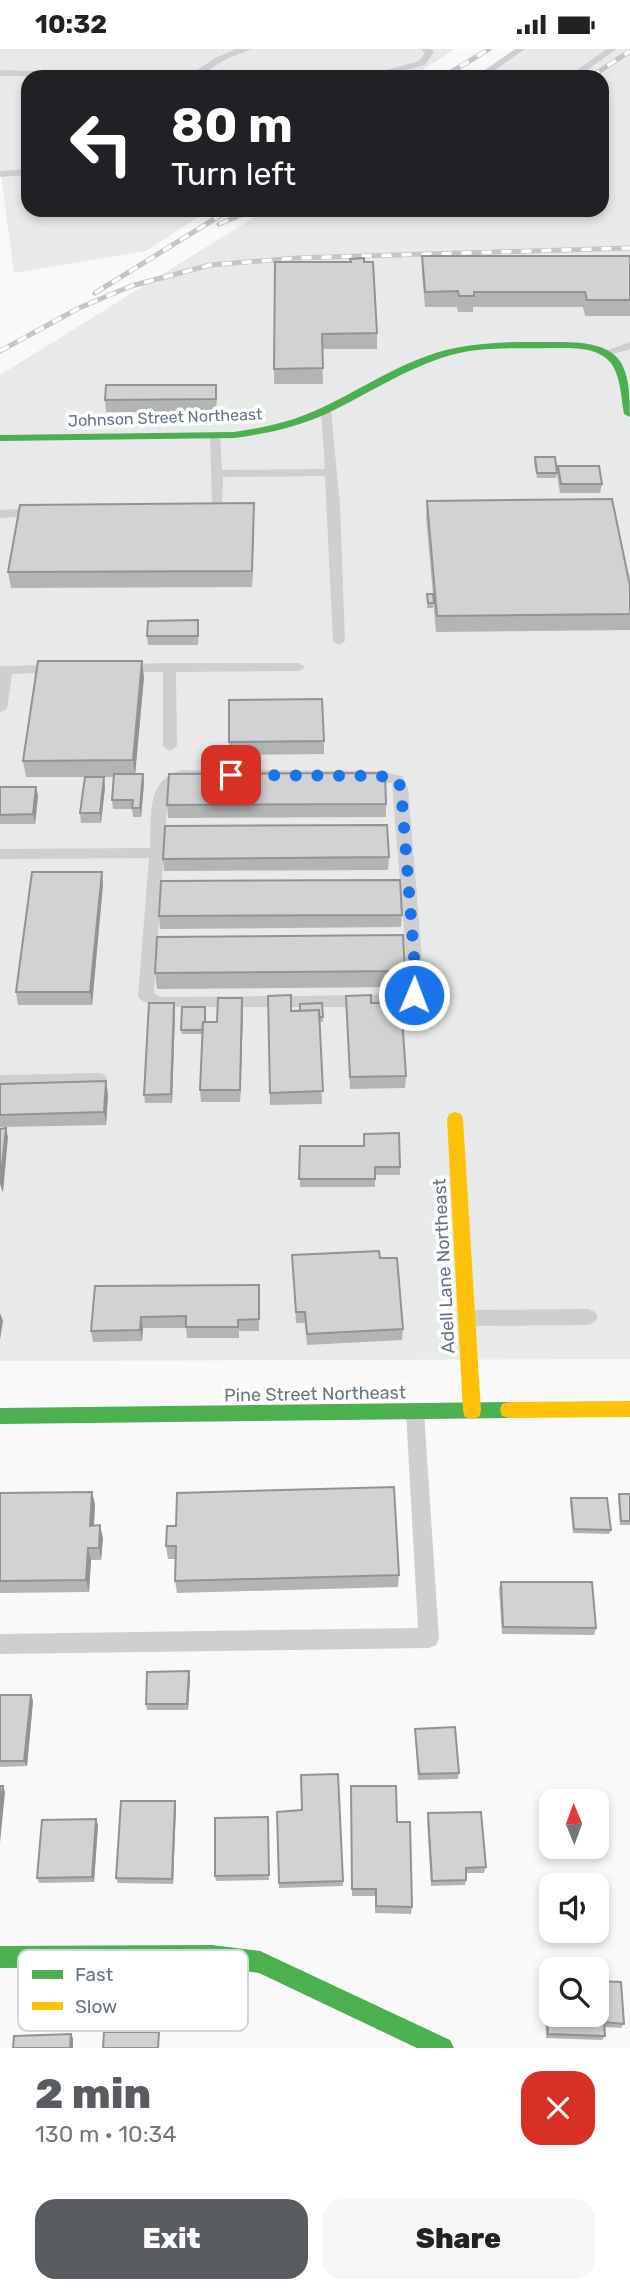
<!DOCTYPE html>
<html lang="en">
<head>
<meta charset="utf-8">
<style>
	:root { --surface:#fff; --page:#f6f6f6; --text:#222; --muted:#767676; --accent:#585c60 }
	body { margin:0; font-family:Rubik,sans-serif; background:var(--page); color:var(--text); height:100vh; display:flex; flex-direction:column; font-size:26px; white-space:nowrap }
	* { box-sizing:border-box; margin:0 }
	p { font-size:23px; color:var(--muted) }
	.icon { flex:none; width:38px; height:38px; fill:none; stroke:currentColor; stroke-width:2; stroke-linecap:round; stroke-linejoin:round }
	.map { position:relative; height:1999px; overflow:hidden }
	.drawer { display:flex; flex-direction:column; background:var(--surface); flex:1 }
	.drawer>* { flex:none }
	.hud { position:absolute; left:21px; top:21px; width:588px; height:147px; border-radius:21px; box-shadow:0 4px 10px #0003; background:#202124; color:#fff; overflow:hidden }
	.needle { width:46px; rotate:359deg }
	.tools { position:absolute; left:539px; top:1740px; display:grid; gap:14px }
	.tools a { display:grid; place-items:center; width:70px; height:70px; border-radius:14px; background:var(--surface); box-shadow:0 4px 10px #0003; font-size:35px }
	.pin { position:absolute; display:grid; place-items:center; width:60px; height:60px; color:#fff; margin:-30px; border-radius:14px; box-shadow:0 4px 10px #0006 }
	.me { position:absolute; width:77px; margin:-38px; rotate:1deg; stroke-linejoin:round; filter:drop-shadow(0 0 5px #0008) }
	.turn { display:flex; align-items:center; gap:24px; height:147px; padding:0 35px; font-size:32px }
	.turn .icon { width:91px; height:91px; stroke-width:2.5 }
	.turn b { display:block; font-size:49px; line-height:60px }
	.round { display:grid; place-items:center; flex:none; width:74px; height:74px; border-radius:21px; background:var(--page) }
	.head { display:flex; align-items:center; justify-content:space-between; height:119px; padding:0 35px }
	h1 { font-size:42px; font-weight:800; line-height:52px; color:var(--accent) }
	.action { display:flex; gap:14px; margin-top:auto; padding:14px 35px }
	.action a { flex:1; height:80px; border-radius:21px; background:var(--accent); color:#fff; font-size:28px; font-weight:800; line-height:80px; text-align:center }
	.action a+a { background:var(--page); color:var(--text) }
	.status { display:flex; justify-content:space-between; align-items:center; height:49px; padding:0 35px; background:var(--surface); direction:ltr }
	.status svg { height:19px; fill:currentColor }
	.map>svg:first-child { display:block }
</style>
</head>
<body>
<div class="status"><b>10:32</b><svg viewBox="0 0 49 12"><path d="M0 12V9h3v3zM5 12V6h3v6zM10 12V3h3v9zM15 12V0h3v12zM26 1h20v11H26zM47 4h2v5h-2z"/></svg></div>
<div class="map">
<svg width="630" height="1999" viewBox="0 0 630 1999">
	<rect width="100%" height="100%" fill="#f9f9f9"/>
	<path fill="#e8e9e9" d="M0,0H455L412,28H28V161H209L146,202L14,224L0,118Z
		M525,0H630V1310L0,1312V326L266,161H602V28H480Z"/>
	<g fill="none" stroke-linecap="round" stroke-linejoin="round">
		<path fill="#cecfd0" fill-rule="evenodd" d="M236,0H252L228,9L197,28H187L215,9Z
			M421,0H431L434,3L425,16L376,28H362L419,12L425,4Z
			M515,0H525L485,28H475Z
			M607,0H617L577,28H567Z
			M0,21L150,25L154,28L0,27Z
			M28,120V126L0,128V122Z
			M630,293V300L606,307L601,304Z
			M321,360L331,362L340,456L345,592L339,596L333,592L325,427L223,428L222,460L202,462L196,458L198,455L212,454L210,384L220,386L222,421L325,420Z
			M40,459L46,463L44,466L0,469V461Z
			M170,614H299L305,618L299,622L176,623L177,697L170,702L163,697V623H121L115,619L121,615Z
			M57,616L63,620L62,623L12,625L7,660L0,664V617Z
			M181,721L380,722L402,727L408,739L424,933L419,950L405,958H154L141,951L138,947L149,809L0,810V800L150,799C152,768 145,732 181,721ZM183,731L392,734L408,933L407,943L402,946L161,948L154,944L168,743L172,736Z
			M99,1024L105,1026L107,1030L105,1034L99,1036L0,1038V1026Z
			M589,1260L595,1263L598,1268L595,1273L589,1276L469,1277L463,1274L460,1269L463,1264L469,1261Z
			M415,1355L422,1357L424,1363L439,1589L436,1596L429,1599L0,1605V1585L418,1579L406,1363L408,1357Z"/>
		<path fill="#4caf50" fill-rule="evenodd" d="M564,293C623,294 630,315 630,368L624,365C621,349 621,328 611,314C597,297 571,299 551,299C518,300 483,297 451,306C406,319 368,345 326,365C297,378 266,385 234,389L0,392V386L234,383C259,379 283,375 307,365C348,349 384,322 427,307C471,291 517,293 564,293Z
			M509,1353L516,1355L518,1361L516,1367L509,1369L0,1375V1359Z
			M212,1896L260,1902L450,1991L454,1999H417L259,1924L212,1918L0,1919V1897Z"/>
		<path fill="#ffc107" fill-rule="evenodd" d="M455,1063L461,1065L463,1070L481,1362L479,1368L472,1370L465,1368L463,1362L447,1070L449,1065Z
			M630,1352V1368L509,1369L502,1367L500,1361L502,1355L509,1353Z"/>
		<g stroke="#c3c5c6" stroke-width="5">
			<path id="rail" d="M443,28L489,0
				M591,28L630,2
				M219,175L253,161
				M95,244L229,161
				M0,302L79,259L131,237L210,216L297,209L630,199"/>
		</g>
		<use href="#rail" stroke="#fff" stroke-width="3.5" stroke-dasharray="10" stroke-linecap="butt"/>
	</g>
	<path fill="#b3b5b5" d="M422,207H630V267H585L583,258H473V263H458L457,258H425L422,222Z
		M275,213L377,284V300H322L323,335H274Z
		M217,349L216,363H106L105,351Z
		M535,408L557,424L556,429H537L534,413Z
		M558,417L602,435L600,444H560L557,426Z
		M427,452L630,537V581L436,583L433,550V559H427V545H433L426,468Z
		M254,470L252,538L11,539L8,523Z
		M199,581L198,596H148L147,587Z
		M144,628L135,725H143L144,734L141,768H133L132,760H113L112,751L114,728H26L23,712Z
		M324,692V705L229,706V693Z
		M0,738H36L38,747L35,775H0Z
		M105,738L101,774H81L80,764Z
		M386,755V768L168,769L167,756Z
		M389,808L388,821L164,822L163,810Z
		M103,835L92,956H18L16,943Z
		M402,866L401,878L160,880L159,867Z
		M405,922L404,938L157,940L155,924Z
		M268,947L291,962H300L322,954L323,973H319L322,1055L270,1056Z
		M346,947L371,954L406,1027L405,1039L350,1040Z
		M243,962L240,1053H201L200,1041L202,985H182L181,981L205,973H217Z
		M175,963L172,1054H145L144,1046Z
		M0,1035L108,1045L106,1076L0,1078Z
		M300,1097L400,1118V1126H375V1138H300Z
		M380,1209L403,1280L402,1291L307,1296L305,1274H296L293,1218Z
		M259,1236V1282H239V1289H187L186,1279H143L142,1292L93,1293L91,1282Z
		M92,1443L95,1456L94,1477L103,1489L101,1511H91L89,1543L0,1544V1444Z
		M619,1445H630V1476H620L618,1448Z
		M571,1449L611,1481L609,1485L573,1484L570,1453Z
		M167,1477L399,1526L398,1538L177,1544L175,1532V1510H168L166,1497Z
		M501,1533L596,1579L594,1586L502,1585L499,1540Z
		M189,1622L190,1629L188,1661H147L146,1655Z
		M0,1646H31L33,1652L27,1717L0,1718Z
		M415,1680L459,1724L458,1730L418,1731L415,1686Z
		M351,1745L397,1773L412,1858L411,1865L375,1864V1847H352Z
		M176,1757L173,1835L118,1834L116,1829Z
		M277,1763L343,1832V1837L279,1839Z
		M428,1764L486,1818L484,1824H466V1831L465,1836L431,1837L427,1770Z
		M268,1768L269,1831L216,1832L215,1827Z
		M96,1770L98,1776L94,1833L39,1834L37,1829Z
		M546,1930L624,1975L621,1979L605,1978V1987L602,1991L546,1989L544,1934Z"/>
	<path fill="#929394" d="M254,454V470L252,538V522Z
		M142,612L144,628L135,727L133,711Z
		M143,725L144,734L141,768L140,759Z
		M104,728L105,738L101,774L100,764Z
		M36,738L38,747L35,775L33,765Z
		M102,823L103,835L92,956L90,943Z
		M242,949L243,962L240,1053V1041Z
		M174,954L175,963L172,1054L171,1045Z
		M106,1032L108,1045L106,1076L104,1063Z
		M6,1079L8,1088L3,1144L0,1135Z
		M0,1264L3,1272L0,1291Z
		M141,1268L143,1279L142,1292L140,1281Z
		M92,1443L95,1456L93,1489L90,1477Z
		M100,1476L103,1489L101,1511L99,1499Z
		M88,1499L91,1511L89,1543L86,1531Z
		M189,1622L190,1629L188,1661L187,1655Z
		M31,1646L33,1652L27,1717L24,1712Z
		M3,1737L5,1743L0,1794V1762Z
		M175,1752L176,1757L173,1835L172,1830Z
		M96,1770L98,1776L94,1833L92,1828Z
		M71,1985L73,1989V1999H70Z"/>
	<path fill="#d0d2d3" stroke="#929394" stroke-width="2" d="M422,207H630V251H587L585,243H474V247H459L458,242L425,243Z
		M364,209V213H373L377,284L322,285L323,319L274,320L275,213H351L350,210Z
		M106,336H216V350L105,351Z
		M535,408H555L557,424H537Z
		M558,417H599L602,435H561Z
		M612,450L630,537V565L437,567L427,452Z
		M254,454L252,522L8,523L20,456Z
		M427,545H433L434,554H428Z
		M198,571V587H147L148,572Z
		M38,612H142L133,711L23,712Z
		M322,650L324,692L229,693V651Z
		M385,724L386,755L167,756L169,725Z
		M114,725H143L140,759H132L133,751H112Z
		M85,728H104L100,764H80Z
		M0,738H36L33,765L0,766Z
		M387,776L389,808L163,810L165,777Z
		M32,823H102L90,943H16Z
		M400,831L402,866L159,867L161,832Z
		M403,886L405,922L155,924L157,888Z
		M291,946V962L319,961L323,1042L270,1044L268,947Z
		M371,946V954L401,953L406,1027L350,1028L346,947Z
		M218,949H242L240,1041H200L203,973H217Z
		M149,954H174L171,1045L144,1046Z
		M322,954L323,968H319V961L300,962V955Z
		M182,958H205V973H203L202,981H181Z
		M106,1032L104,1063L0,1066V1035Z
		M6,1079L0,1135V1080Z
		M399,1084L400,1118H375V1130H299L300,1097H364V1085Z
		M379,1202L380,1209H397L403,1280L307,1285L305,1263H296L292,1206Z
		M259,1236V1270L238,1271V1278H186V1267L141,1268L140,1281L91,1282L95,1237Z
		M394,1438L399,1526L175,1532L176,1497H166L167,1477H176L177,1444Z
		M92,1443L90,1477L100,1476L99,1499H88L86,1531L0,1532V1444Z
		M619,1445H630V1472H621Z
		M571,1449H607L611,1481L574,1480Z
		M501,1533H592L596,1579L503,1578Z
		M189,1622L187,1655H146L147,1623Z
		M0,1646H31L24,1712H0Z
		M455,1678L459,1724L419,1725L415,1680Z
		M338,1725L343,1832L279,1834L277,1763L302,1761L301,1726Z
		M0,1737H3L0,1762Z
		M351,1737H396L397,1773H410L412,1858L376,1857V1840H352Z
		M121,1752H175L172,1830L116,1829Z
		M481,1763L486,1818L466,1819V1831L432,1832L428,1764Z
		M268,1768L269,1826L215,1827V1769Z
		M96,1770L92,1828L37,1829L42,1771Z
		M546,1930H551V1965H597V1932L621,1933L624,1975L604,1973L605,1987L548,1985Z
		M104,1983H159L158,1999H103Z
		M71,1985L70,1999H13L14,1987Z"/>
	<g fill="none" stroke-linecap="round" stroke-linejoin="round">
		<path stroke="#1a73e8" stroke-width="12" stroke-dasharray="0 21.6" d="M231,726L380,727L397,730L401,739L416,933L414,946"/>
	</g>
	<g text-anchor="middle" stroke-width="7" stroke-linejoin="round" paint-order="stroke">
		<g font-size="16" fill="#657683" stroke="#fff">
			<text transform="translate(165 368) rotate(-2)" y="6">Johnson Street Northeast</text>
		</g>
		<g font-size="18" fill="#657683" stroke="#fff">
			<text transform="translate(444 1217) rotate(-93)" y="6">Adell Lane Northeast</text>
			<text transform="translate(315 1345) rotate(-1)" y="6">Pine Street Northeast</text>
		</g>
	</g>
	<rect x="18" y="1901" width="230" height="81" rx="10" fill="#fff" stroke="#d1d6da" stroke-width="2"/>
	<rect x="32" y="1921" width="31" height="9" fill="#4caf50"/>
	<rect x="32" y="1953" width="31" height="8" fill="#ffc107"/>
	<g font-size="19" fill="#657683">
		<text x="75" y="1932">Fast</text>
		<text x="75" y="1964">Slow</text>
	</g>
</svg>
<div class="tools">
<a><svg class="needle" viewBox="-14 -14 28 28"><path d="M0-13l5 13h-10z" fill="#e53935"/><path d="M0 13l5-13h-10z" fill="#767676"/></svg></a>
<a><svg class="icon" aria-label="sound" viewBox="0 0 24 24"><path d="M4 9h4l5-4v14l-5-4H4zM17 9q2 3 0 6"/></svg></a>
<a><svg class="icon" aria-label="search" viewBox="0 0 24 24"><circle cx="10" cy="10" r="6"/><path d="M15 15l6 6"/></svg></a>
</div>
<div class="pin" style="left:231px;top:726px;background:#d93025"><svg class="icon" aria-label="arrive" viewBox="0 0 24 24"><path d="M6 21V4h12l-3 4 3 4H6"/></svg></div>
<svg class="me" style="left:414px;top:946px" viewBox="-20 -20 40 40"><circle r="17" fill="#1a73e8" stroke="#fff" stroke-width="3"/><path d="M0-11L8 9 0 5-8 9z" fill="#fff"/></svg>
<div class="hud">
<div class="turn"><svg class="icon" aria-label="left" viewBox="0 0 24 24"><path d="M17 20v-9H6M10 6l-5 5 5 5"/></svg><div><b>80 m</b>Turn left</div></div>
</div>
</div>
<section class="drawer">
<div class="head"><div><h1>2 min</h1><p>130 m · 10:34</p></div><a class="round" style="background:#d93025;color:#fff"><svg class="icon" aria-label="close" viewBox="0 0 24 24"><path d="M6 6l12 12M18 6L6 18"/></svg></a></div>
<div class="action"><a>Exit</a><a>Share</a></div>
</section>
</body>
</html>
